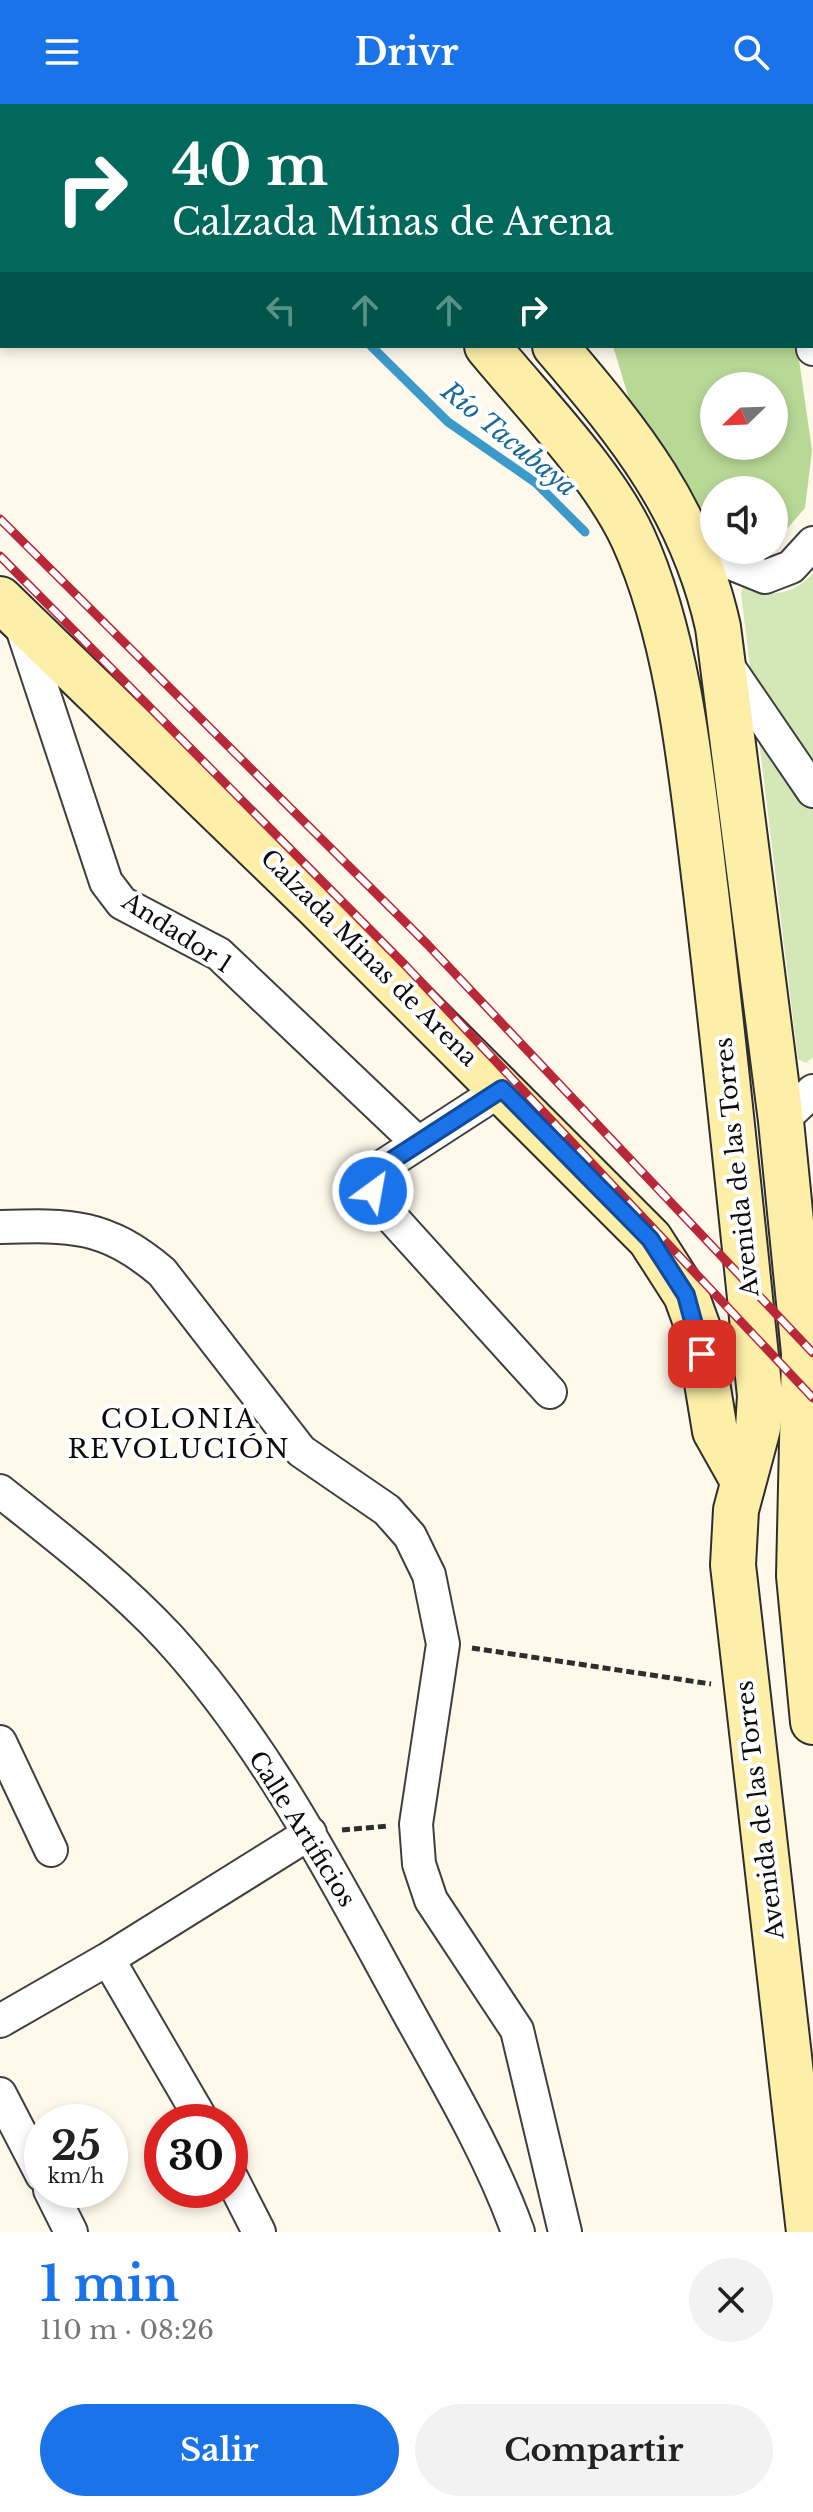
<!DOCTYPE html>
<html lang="es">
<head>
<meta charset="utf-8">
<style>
	:root { --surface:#fff; --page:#f2f2f2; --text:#222; --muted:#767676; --accent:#1a73e8 }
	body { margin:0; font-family:"Libre Baskerville",serif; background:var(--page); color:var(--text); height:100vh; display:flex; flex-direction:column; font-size:30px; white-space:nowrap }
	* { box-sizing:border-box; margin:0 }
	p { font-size:26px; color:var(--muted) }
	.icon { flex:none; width:44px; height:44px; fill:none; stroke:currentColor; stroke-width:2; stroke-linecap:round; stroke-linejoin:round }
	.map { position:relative; height:2128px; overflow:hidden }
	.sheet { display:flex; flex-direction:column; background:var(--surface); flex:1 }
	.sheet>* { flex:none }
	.top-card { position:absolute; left:0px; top:0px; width:814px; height:244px; box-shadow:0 4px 12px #0003; background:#00695c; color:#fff; overflow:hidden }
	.needle { width:52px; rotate:247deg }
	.controls { position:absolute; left:700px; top:268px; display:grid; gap:16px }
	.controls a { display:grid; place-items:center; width:88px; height:88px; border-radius:50%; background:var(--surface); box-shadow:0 4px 12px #0003; font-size:40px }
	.speed { position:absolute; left:24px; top:2000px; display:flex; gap:16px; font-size:40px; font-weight:700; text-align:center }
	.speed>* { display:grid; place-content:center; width:104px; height:104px; border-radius:50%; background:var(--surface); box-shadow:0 4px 12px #0003; line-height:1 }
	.speed small { font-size:20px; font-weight:400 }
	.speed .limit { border:12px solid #d22; background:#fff; color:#111 }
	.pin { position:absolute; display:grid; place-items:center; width:68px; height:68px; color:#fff; margin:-34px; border-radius:16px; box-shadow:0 4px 12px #0006 }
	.me { position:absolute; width:88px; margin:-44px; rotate:32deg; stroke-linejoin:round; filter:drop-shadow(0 0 6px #0008) }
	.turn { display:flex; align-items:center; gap:28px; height:168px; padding:0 40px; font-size:36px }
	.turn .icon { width:104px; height:104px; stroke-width:2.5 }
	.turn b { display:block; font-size:56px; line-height:68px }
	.lanes { display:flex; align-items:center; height:76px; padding:0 40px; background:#0003; justify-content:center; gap:40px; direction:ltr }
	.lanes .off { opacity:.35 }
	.round { display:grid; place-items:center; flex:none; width:84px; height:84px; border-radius:42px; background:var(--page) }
	.head { display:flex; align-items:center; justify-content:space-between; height:136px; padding:0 40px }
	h1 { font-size:48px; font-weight:700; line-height:60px; color:var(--accent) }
	.action { display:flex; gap:16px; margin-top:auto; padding:16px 40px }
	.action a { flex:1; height:92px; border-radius:48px; background:var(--accent); color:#fff; font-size:32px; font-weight:700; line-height:92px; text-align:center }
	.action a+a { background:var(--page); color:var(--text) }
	header { display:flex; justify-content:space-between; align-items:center; height:104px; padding:0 40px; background:var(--accent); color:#fff; font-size:36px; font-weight:700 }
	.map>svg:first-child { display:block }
</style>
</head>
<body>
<header><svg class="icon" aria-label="menu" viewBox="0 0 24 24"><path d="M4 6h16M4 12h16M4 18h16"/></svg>Drivr<svg class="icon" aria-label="search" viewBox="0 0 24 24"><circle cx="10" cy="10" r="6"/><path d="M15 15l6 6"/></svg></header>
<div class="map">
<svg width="813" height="2128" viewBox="0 0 813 2128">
	<rect width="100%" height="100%" fill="#fff9eb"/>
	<path fill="#d3e7b7" d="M813,469V953L806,959L798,955L741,489L744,481C770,494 793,492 813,469Z"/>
	<path fill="#b8d896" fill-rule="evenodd" d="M613,242H797L812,346L805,404L774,440V386H714V416L665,368L630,298ZM714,282H774V342H714Z"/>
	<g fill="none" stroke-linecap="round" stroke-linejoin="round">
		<path stroke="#3b9aca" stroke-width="9" d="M103,0L105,2
			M371,242L448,318L536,379L585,428"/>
		<g stroke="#3f3f3f" stroke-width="36">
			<path id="street" d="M783,0V2
				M812,234L813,245
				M690,430L728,458L765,473L791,463L813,439
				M20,518L106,778L122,799L219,850L418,1039
				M725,558L813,687
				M502,985L380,1064C371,1076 372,1084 377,1097L550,1288
				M781,1017L813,987
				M0,1123C71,1121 105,1120 162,1168L301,1347L387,1406L410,1432L429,1471L443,1540L416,1720L419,1760L431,1796L517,1926L565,2128
				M0,1387C59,1434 118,1479 169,1534C266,1640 333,1771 401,1895C442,1970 489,2047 518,2128
				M0,1638L51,1746
				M108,1855L203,2018
				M0,1917L108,1855L310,1729
				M0,1990L42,2071
				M230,2071L259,2128
				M50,2086L71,2128"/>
		</g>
		<g stroke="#2e2e2e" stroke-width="48">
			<path id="secondary" d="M290,0L292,2
				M350,0L352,2
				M487,242C533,298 603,369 633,434C680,537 692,676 706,788C726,956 743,1124 760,1292L758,1324L736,1406L733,1461L809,2128
				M555,242C631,331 692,406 718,523L781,1017L804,1249L799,1472L813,1618
				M0,495L316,801L650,1135L686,1191L698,1224L715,1327L742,1375"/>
		</g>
		<path stroke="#2e2e2e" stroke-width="5" stroke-dasharray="8 4" stroke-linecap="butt" d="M472,1544L711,1580
			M342,1726L388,1722"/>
		<use href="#street" stroke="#fff" stroke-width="32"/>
		<use href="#secondary" stroke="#fdeea8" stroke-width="44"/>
		<g stroke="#b82839" stroke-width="9">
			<path id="rail" d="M0,415L427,840L813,1249
				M0,452L405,861L813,1294"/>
		</g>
		<use href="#rail" stroke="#fff" stroke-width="6" stroke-dasharray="18" stroke-linecap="butt"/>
	</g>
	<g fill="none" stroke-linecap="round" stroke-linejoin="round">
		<g stroke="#114b97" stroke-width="20">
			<path id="route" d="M373,1087L372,1078L380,1064L502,985L650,1135L686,1191L702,1250"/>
		</g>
		<use href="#route" stroke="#1a73e8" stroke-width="14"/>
	</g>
	<g text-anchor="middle" stroke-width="8" stroke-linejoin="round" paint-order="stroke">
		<g font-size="24" fill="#0c0c0c" stroke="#fff">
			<text transform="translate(177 829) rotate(33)" y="8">Andador 1</text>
			<text transform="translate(369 854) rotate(45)" y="8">Calzada Minas de Arena</text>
			<text transform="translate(737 1063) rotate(-96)" y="8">Avenida de las Torres</text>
			<text transform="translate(760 1706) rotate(-97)" y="8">Avenida de las Torres</text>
			<text transform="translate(302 1725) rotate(58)" y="8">Calle Artificios</text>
		</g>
		<g font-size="26" font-style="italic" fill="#196a9a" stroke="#fff">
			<text transform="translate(509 335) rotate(39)" y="9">Río Tacubaya</text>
		</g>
		<g font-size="26" letter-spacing="2" fill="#0c0c0c" stroke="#fff">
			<text x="179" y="1324">COLONIA<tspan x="179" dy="30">REVOLUCIÓN</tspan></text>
		</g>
	</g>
</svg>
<div class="controls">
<a><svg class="needle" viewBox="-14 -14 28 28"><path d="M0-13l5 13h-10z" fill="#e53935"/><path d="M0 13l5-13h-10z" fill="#767676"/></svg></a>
<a><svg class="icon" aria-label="sound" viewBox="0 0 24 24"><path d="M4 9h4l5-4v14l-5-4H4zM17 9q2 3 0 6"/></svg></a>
</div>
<div class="speed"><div>25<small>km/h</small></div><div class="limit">30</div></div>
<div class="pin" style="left:702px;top:1250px;background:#d93025"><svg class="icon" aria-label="arrive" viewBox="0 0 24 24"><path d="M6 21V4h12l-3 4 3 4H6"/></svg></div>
<svg class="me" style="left:373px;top:1087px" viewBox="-20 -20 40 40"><circle r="17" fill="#1a73e8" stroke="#fff" stroke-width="3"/><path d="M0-11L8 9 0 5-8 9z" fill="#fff"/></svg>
<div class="top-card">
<div class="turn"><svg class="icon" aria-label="right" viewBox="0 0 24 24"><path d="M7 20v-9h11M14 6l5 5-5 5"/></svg><div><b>40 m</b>Calzada Minas de Arena</div></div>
<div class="lanes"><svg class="icon off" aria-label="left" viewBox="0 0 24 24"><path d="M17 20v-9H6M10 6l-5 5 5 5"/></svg><svg class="icon off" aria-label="ahead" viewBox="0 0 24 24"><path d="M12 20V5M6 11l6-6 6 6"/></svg><svg class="icon off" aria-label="ahead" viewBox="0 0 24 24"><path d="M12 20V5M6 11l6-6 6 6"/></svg><svg class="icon" aria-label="right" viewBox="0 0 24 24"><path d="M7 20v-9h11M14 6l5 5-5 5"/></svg></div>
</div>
</div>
<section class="sheet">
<div class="head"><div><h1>1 min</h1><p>110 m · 08:26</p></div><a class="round"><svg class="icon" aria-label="close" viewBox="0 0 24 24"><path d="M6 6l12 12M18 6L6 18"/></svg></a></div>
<div class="action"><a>Salir</a><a>Compartir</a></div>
</section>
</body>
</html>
